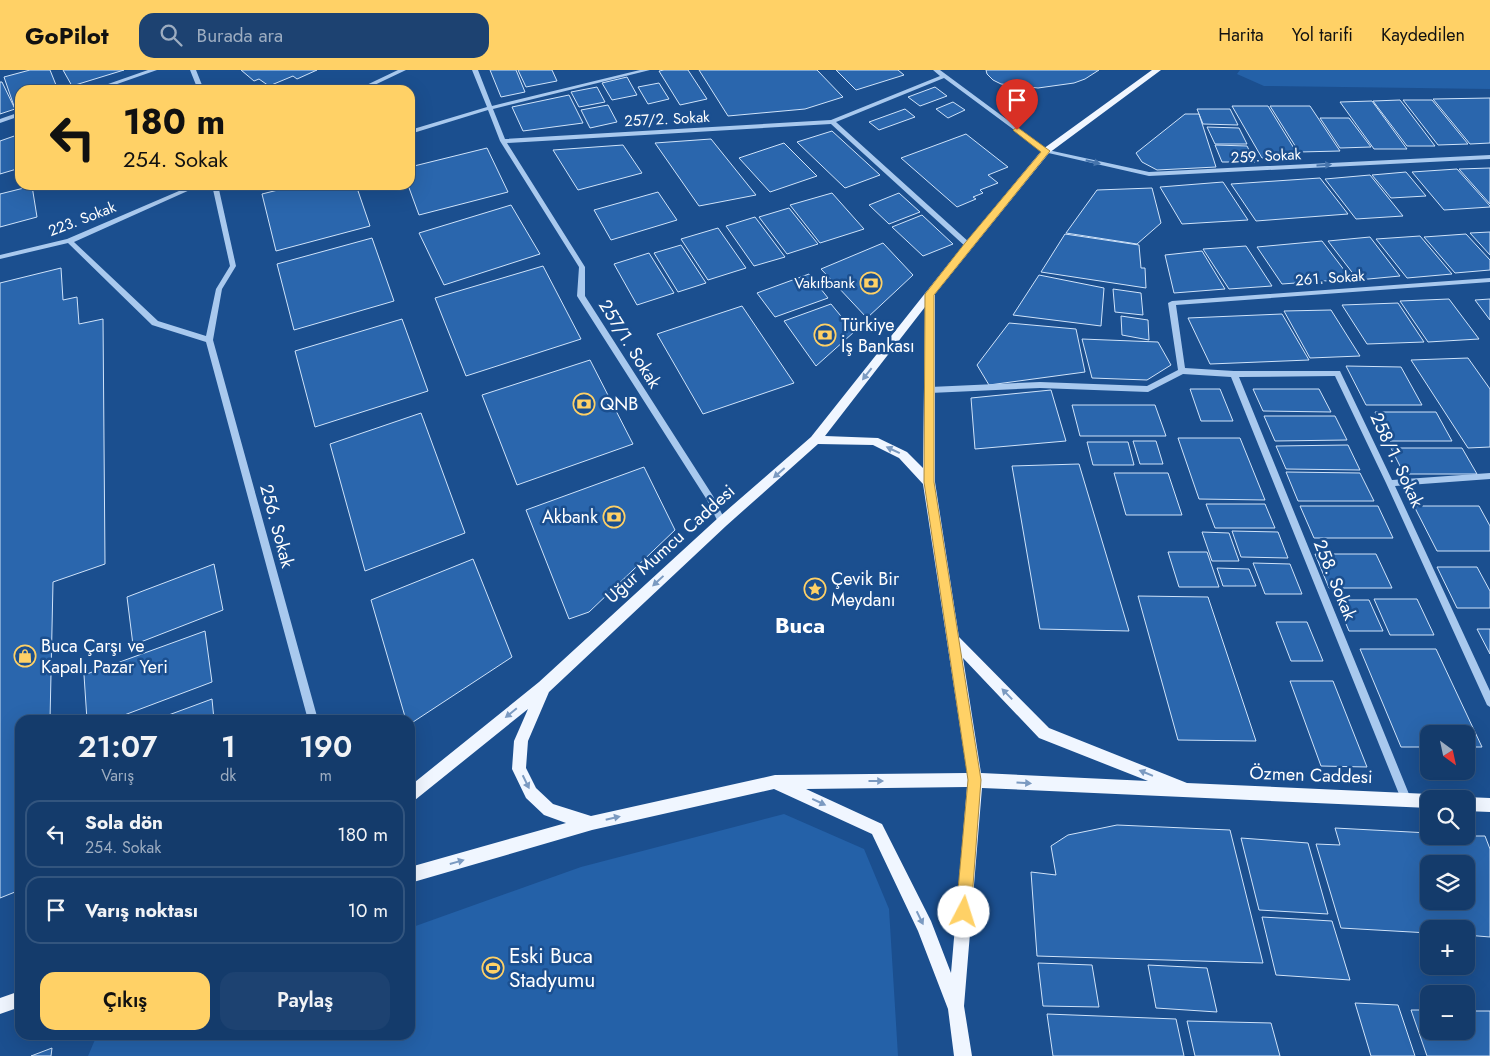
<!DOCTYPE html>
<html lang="tr">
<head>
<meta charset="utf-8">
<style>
	:root { --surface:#143b6b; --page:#1d4271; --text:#f1f3f6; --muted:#9dadc1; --line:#33557e; --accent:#ffd166 }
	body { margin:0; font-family:Jost,sans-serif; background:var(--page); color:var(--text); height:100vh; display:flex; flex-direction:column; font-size:19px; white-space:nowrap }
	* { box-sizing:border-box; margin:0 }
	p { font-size:16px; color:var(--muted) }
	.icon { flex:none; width:28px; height:28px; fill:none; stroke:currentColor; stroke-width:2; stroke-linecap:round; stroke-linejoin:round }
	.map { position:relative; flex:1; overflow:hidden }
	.panel { position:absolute; left:15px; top:645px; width:400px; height:325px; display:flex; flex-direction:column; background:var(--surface); border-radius:15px; box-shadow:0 5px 20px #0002,0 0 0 1px var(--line) }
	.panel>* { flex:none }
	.hud { position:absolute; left:15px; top:15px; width:400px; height:105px; border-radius:15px; box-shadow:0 5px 20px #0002,0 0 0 1px var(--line); background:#ffd166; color:#111; overflow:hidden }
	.needle { width:32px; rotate:147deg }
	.tools { position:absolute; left:1420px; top:655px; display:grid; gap:10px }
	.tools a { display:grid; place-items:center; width:55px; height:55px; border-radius:10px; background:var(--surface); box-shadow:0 5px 20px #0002,0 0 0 1px var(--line); font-size:25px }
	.pin { position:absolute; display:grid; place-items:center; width:42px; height:42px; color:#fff; margin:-51px -21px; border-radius:50% 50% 50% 0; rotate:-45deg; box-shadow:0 0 5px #0007 }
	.pin .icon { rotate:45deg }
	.me { position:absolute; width:55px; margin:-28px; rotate:5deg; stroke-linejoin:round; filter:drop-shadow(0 0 4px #0008) }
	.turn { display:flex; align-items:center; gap:18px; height:105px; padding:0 25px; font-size:22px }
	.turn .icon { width:65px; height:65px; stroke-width:2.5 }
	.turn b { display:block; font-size:35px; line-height:42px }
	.eta { display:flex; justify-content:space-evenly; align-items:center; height:85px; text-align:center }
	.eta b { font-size:30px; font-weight:600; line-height:35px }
	.action { display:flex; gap:10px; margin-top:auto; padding:10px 25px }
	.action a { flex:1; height:58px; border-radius:15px; background:var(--accent); color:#111; font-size:20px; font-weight:600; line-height:58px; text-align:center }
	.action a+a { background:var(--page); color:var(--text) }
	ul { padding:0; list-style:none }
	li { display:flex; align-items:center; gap:15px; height:68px; margin:0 10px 8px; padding:0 15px; border:2px solid var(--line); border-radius:15px }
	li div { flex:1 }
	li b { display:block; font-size:19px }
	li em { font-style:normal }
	header { display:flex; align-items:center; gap:30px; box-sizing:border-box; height:70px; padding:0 25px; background:var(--accent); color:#111 }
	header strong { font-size:24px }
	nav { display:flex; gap:28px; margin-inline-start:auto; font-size:18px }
	.search { width:350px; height:45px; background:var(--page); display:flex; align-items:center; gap:12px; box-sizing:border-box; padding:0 18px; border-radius:15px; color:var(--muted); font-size:19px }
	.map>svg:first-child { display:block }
</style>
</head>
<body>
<header>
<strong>GoPilot</strong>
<div class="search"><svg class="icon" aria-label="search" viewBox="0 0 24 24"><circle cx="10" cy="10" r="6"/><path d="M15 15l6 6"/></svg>Burada ara</div>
<nav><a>Harita</a><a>Yol tarifi</a><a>Kaydedilen</a></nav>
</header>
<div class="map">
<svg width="1490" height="986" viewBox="0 0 1490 986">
	<rect width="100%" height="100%" fill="#1b4f8f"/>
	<path fill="#2461a8" d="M1240,0H1490V19L1264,16L1237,4Z
		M784,744L864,779L889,839L898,986H88L97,965H410V858L581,797Z"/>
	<path fill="#2a66ad" stroke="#cfe3fa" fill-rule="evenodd" d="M30,0H50L58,20H20V38L15,39L4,7Z
		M63,0H124L72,16Z
		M241,0H317L297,9L293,6L269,16L259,9L254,11Z
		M490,0H516L525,22L501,27Z
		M518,0H552L557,11L526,17Z
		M664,0H688L707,29L680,35L659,1Z
		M699,0H817L843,27L805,39L728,46Z
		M836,0H898L904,5L856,20Z
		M986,0H1099L1085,9L1074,13L1038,18L1001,14L993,10L987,4Z
		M627,7L637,25L612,30L602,13Z
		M0,12H2L15,39L0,44Z
		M659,13L669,29L648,34L638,17Z
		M597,17L605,32L579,37L571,22Z
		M935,17L947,26L920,36L908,27Z
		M569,25L583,53L523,61L512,37Z
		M1490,28V73L1470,74L1433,29Z
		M1400,30L1435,76H1407L1373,31Z
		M1403,30H1432L1468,74L1438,75Z
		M1372,31L1407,79H1374L1340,32Z
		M953,32L965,40L948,48L936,39Z
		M608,35L617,52L590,58L581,40Z
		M1232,36H1268L1300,88H1262Z
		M1270,36H1310L1340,81L1299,82Z
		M905,39L915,47L879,60L869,52Z
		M1197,39H1230L1238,55L1203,54Z
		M1185,44H1199L1216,97L1157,100L1142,92L1136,83Z
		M1320,48H1349L1371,77L1340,78Z
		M1207,57L1239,58L1247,74H1215Z
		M832,61L880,105L845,118L797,72Z
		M20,64V98L0,104V71Z
		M966,64L1008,97L988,105L998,113L980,120L983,123L973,127L976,129L957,137L901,88Z
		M711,69L756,125L699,136L655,73Z
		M784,73L817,106L770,122L739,88Z
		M623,75L642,103L578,120L553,80Z
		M1215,75L1247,76L1255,92H1222Z
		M487,78L508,122L419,145L408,115H410V97Z
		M1490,98V134L1459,99Z
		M1457,99L1490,136V137L1444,140L1412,102Z
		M1406,102L1426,126L1391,128L1372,105Z
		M1370,105L1403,146L1356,149L1325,109Z
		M1320,108L1348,144L1256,151L1231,114Z
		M1223,112L1248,150L1182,154L1160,117Z
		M298,115H356L370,156L276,181L262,124Z
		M32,116L37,147L0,157V124Z
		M1152,118L1161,153L1137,174L1066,163L1097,120Z
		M658,122L677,150L611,170L594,140Z
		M832,123L864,159L820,173L790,135Z
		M899,123L920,142L889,154L869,135Z
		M511,135L540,184L444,215L419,163Z
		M789,138L818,174L787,184L759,147Z
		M922,145L953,174L923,186L892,157Z
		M755,147L785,187L754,196L726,156Z
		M718,158L746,198L708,210L681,169Z
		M1490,162V185L1470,163Z
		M1065,164L1139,175L1141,198H1145L1146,218L1041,202Z
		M1466,164L1490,190V200L1455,203L1424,167Z
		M1420,166L1452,204L1407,208L1376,169Z
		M1370,167L1400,206L1358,210L1328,171Z
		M372,168L394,231L294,260L277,194Z
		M1322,171L1351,209L1282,214L1257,177Z
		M883,173L913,205L867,248L821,199Z
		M681,175L706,213L678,222L654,183Z
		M1246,176L1272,216L1229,219L1203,179Z
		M1202,181L1225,219L1174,223L1165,185Z
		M649,183L674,223L637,235L614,194Z
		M543,196L581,269L466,306L435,228Z
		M61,198L63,230L77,227L79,254L103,249L105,494L53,512L50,650H20V820L0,828V213Z
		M809,204L828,228L775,247L757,223Z
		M1039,205L1104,218L1101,256L1013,245Z
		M1113,219L1141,223L1143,245L1115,242Z
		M1449,229L1479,269L1428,272L1400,231Z
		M1490,229V250L1475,230Z
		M1398,233L1424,272L1367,274L1342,235Z
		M831,234L854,262L816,296L784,251Z
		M742,236L794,313L703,344L657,264Z
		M1331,240L1360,286L1310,288L1284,241Z
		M1282,244L1309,290L1210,294L1188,248Z
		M1121,246L1148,250L1149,270L1122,265Z
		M402,249L428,321L315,357L295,281Z
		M1009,253L1076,259L1085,302L989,315L977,295Z
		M1082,269L1158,272L1171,295L1147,310L1092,308Z
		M1468,288L1490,319V377L1468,378L1411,290Z
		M590,290L633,374L517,415L482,325Z
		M1346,296L1401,297L1422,335H1366Z
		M1190,319H1220L1233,351H1201Z
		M1253,319H1319L1331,342L1263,341Z
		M1051,320L1066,371L975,379L971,328Z
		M1072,335H1155L1166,366H1080Z
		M1375,342H1436L1452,371H1390Z
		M421,343L465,463L365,501L330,374Z
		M1264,346H1335L1347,370L1275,371Z
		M1178,368H1240L1265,430L1199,429Z
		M1133,371H1156L1163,394H1140Z
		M1087,372H1128L1134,395H1093Z
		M1348,375L1360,400L1286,399L1276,376Z
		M1391,378H1462L1477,404H1404Z
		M1079,394L1129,561L1040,559L1012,396Z
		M644,397L675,460L589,542L569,549L526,440Z
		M1286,402L1360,403L1374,431H1298Z
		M1114,403H1168L1182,445H1126Z
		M1206,434H1265L1275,458H1215Z
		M1300,436H1378L1393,468H1314Z
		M1414,436H1479L1490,456V481H1437Z
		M1232,461L1278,462L1288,488L1241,487Z
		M1202,462L1229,463L1239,491H1212Z
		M1168,482H1207L1219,517H1179Z
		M1315,484H1376L1392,518H1329Z
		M473,489L512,587L410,654V650H406L371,530Z
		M1253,493L1290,494L1302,524H1265Z
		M214,494L223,540L133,575L127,527Z
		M1437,497H1477L1490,521V538H1457Z
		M1217,498L1249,499L1256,516H1223Z
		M1138,526L1208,527L1256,671L1178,670Z
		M1374,529H1417L1434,565H1390Z
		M1336,530H1369L1383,561H1349Z
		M1276,552H1307L1323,591H1291Z
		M1477,559H1490V584Z
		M205,561L212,612L111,650H87L84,605Z
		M1360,579H1436L1482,677H1466V664H1429V677H1401Z
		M1290,611H1333L1367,697L1321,696Z
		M212,629L214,650H155Z
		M1117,755L1230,760L1263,893L1037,886L1031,802L1056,805L1051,776L1068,765Z
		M1335,758L1429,763V766H1485L1490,779V867L1466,865V859H1429V863L1341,858L1316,774L1340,775ZM1429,794H1466V831H1429Z
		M1241,768L1308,773L1328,844L1259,840Z
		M1262,847L1332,851L1350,910L1276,905Z
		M1038,893L1092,895L1099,937L1043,936Z
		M1148,895L1207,898L1217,942L1156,938Z
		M1355,933L1398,935L1415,986H1371Z
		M1411,940H1429V961H1466V941H1490V986H1427Z
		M1047,944L1176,949L1184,986H1053Z
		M1187,951L1271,953L1280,986H1195Z
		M52,978L51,986H31Z"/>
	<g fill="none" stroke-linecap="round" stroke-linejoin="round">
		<path fill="#a9c9ee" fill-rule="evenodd" d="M148,0H157L100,20H91Z
			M190,0H196L204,20H198Z
			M398,0H406L364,20H356Z
			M472,0H478L492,36L640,0H650L493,39L505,69L831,50L940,6L933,0H940L1048,80L1149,102L1490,85V89L1149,106L1044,82L944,8L836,52L970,173L971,175L968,177H966L831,54L507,73L585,197V226L713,426L726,452L725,454H719L707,430L577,226L579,197L500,71L488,40L410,64V60L487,37Z
			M20,42V46L0,53V49Z
			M193,115H201L74,172L158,251L206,266L216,219L230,196L212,115H218L236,196L222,219L213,270L318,650H308L206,272L152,255L68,173L0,189V185L67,169Z
			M1490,208V212L1176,235L1185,298L1234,301H1340L1392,410L1490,403V409L1395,416L1490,621V637L1487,635L1386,413L1335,306L1239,307L1411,729L1410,733L1406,734L1402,733L1401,729L1231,307L1183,304L1148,322L1040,318L930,323L926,320L930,317L1040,312L1147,316L1178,300L1168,233L1172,231Z"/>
		<path fill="#f0f6ff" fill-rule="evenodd" d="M1152,0H1161L1049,83L935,224V412L959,567L1049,658L1187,713L1429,724L1434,726L1435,729H1429V738L982,718L964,936L972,986H954L948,939L918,861L872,764L774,719L592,760L410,813V797L566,753L544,745L526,728L512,699L514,671L528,639L415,730L410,732V716L539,612L718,448L811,367L965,173L1043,79ZM925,237L923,398L907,382L878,368L825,366ZM818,374L873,375L899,388L923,414L967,703L775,705L591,746L553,734L536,718L526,698L528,671L549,622L726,456ZM963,588L1039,668L1148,711L981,703ZM967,717L951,903L931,851L882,754L806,719Z
			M1466,727L1490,728V742L1466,741V729H1461Z
			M20,921V937L0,944V928Z"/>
	</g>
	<defs><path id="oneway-solid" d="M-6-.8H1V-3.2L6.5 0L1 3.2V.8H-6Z" transform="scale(1.25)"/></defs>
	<g fill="#4674ac">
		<use href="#oneway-solid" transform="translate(1093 92) rotate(13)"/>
		<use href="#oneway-solid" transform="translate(1324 95) rotate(-3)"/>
	</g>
	<g fill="#7b9ac1">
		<use href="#oneway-solid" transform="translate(867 304) rotate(128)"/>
		<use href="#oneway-solid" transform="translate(893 380) rotate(-155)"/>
		<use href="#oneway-solid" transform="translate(779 403) rotate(139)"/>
		<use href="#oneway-solid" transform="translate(658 511) rotate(137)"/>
		<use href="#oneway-solid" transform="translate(1007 624) rotate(-134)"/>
		<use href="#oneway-solid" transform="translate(511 643) rotate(141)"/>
		<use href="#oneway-solid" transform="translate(1146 703) rotate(-158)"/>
		<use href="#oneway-solid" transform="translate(876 711)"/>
		<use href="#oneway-solid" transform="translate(526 712) rotate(64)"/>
		<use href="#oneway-solid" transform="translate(1024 713) rotate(3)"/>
		<use href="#oneway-solid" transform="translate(819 732) rotate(25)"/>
		<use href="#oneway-solid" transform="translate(613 748) rotate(-13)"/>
		<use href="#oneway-solid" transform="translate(457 792) rotate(-16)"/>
		<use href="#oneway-solid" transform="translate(920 848) rotate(64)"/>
	</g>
	<path fill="#ffd166" stroke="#a68842" d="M1017,57L1050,81L934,225V412L981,710L971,842L969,847L964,849L959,847L956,842L968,710L924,412L925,224L965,173L1041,82L1014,61L1013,60Z"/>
	<defs>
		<g id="bank-ring" transform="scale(1.125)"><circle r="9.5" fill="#1b4f8f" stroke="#ffd166" stroke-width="1.5"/><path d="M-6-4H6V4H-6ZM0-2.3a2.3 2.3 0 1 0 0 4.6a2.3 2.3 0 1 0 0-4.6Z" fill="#ffd166"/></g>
		<g id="sight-ring" transform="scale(1.125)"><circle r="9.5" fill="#1b4f8f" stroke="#ffd166" stroke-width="1.5"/><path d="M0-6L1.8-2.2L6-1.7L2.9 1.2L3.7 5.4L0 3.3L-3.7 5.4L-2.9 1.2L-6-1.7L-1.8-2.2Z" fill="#ffd166"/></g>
		<g id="shop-ring" transform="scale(1.125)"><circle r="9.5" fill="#1b4f8f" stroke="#ffd166" stroke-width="1.5"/><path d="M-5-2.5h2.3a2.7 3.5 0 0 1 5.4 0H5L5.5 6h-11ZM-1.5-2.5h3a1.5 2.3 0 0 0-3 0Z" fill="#ffd166"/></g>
		<g id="stadium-ring" transform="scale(1.125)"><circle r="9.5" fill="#1b4f8f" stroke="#ffd166" stroke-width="1.5"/><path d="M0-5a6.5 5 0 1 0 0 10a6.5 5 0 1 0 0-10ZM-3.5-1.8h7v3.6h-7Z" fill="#ffd166"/></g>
	</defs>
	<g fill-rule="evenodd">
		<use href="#bank-ring" x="871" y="213"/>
		<use href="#bank-ring" x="825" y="265"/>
		<use href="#bank-ring" x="584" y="334"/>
		<use href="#bank-ring" x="614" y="447"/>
		<use href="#sight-ring" x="815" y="519"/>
		<use href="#shop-ring" x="25" y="586"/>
		<use href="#stadium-ring" x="493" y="898"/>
	</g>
	<g text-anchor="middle" stroke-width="5" stroke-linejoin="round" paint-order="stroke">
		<g font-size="15" fill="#fff" stroke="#1b4f8f">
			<text transform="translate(667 49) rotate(-3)" y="5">257/2. Sokak</text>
			<text transform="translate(1266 86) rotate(-3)" y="5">259. Sokak</text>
			<text transform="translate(82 149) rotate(-21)" y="5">223. Sokak</text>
			<text transform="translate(1330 208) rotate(-4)" y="5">261. Sokak</text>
		</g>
		<g font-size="15" fill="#fff" stroke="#1b4f8f" text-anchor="end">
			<text x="855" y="218">Vakıfbank</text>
		</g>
		<g font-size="18" fill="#fff" stroke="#1b4f8f" text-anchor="start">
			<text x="841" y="261">Türkiye<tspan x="841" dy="21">İş Bankası</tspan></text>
			<text x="600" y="340">QNB</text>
			<text x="598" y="453" text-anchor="end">Akbank</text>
			<text x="831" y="515">Çevik Bir<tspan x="831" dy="21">Meydanı</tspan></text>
			<text x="41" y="582">Buca Çarşı ve<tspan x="41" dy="21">Kapalı Pazar Yeri</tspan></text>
		</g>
		<g font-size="18" fill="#fff" stroke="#1b4f8f">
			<text transform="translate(630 274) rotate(58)" y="6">257/1. Sokak</text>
			<text transform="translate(1397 390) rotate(65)" y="6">258/1. Sokak</text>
			<text transform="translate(277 456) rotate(75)" y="6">256. Sokak</text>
			<text transform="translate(670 474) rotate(-42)" y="6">Uğur Mumcu Caddesi</text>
			<text transform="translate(1335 510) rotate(68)" y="6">258. Sokak</text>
			<text transform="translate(1311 705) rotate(2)" y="6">Özmen Caddesi</text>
		</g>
		<g font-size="21" fill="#fff" stroke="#1b4f8f" text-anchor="start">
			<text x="509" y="893">Eski Buca<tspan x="509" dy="24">Stadyumu</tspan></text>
		</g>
		<g font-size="22" font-weight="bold" fill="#fff" stroke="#1b4f8f">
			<text x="800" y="563">Buca</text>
		</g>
	</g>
</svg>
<div class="tools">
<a><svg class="needle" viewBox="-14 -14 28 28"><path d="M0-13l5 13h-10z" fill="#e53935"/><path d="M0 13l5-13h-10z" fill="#9dadc1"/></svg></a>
<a><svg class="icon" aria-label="search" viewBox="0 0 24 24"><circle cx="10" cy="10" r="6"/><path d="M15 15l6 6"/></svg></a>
<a><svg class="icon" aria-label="layers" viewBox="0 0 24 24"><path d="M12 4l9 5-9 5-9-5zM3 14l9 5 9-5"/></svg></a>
<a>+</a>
<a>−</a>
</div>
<div class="pin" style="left:1017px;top:60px;background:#d93025"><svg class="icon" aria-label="arrive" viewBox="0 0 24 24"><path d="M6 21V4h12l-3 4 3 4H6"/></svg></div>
<svg class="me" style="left:964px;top:842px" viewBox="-20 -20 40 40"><circle r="19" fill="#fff"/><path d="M0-13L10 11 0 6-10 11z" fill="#ffd166"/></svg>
<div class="hud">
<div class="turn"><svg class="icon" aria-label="left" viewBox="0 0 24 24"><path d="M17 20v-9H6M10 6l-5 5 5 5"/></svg><div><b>180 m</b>254. Sokak</div></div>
</div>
<section class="panel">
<div class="eta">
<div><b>21:07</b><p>Varış</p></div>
<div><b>1</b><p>dk</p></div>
<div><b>190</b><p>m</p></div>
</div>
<ul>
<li><svg class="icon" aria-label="left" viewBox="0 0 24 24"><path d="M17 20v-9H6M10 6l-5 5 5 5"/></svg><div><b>Sola dön</b><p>254. Sokak</p></div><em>180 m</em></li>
<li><svg class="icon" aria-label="arrive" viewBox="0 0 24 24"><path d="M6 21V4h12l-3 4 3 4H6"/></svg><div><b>Varış noktası</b></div><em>10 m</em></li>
</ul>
<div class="action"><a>Çıkış</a><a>Paylaş</a></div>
</section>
</div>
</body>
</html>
